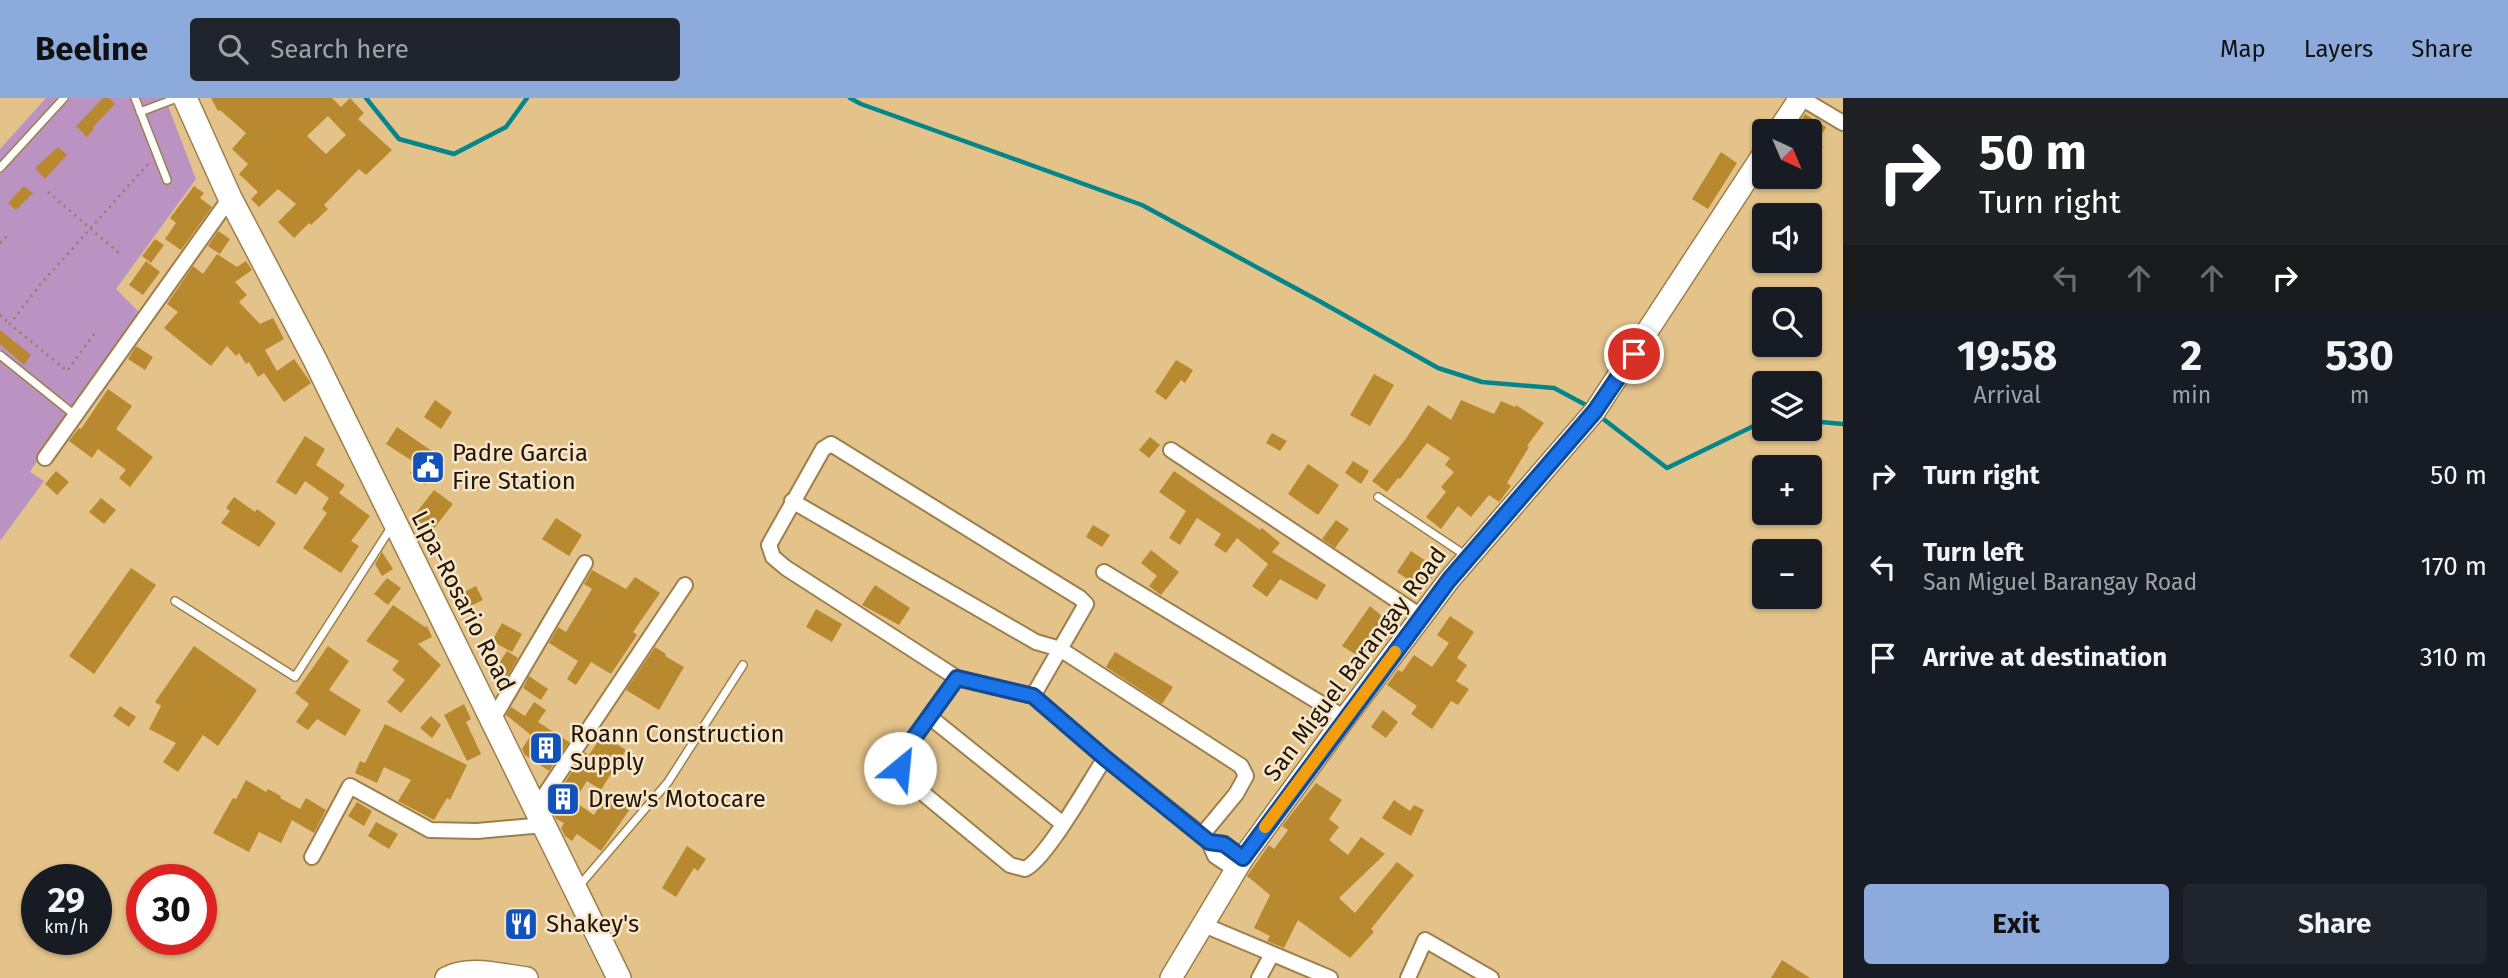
<!DOCTYPE html>
<html lang="en">
<head>
<meta charset="utf-8">
<style>
	:root { --surface:#171b24; --page:#20242c; --text:#f1f3f6; --muted:#9ea1a6; --accent:#8cabdc }
	body { margin:0; font-family:"Fira Sans",sans-serif; background:var(--page); color:var(--text); height:100vh; display:flex; flex-direction:column; font-size:26px; white-space:nowrap }
	* { box-sizing:border-box; margin:0 }
	p { font-size:23px; color:var(--muted) }
	.icon { flex:none; width:38px; height:38px; fill:none; stroke:currentColor; stroke-width:2; stroke-linecap:round; stroke-linejoin:round }
	.map { position:relative; flex:1; overflow:hidden }
	.drawer { display:flex; flex-direction:column; background:var(--surface); width:665px }
	.drawer>* { flex:none }
	.hud { background:#202124; color:#fff; overflow:hidden }
	.needle { width:46px; rotate:136deg }
	.buttons { position:absolute; left:1752px; top:21px; display:grid; gap:14px }
	.buttons a { display:grid; place-items:center; width:70px; height:70px; border-radius:7px; background:var(--surface); box-shadow:0 2px 5px #0004; font-size:35px }
	.speed { position:absolute; left:21px; top:766px; display:flex; gap:14px; font-size:35px; font-weight:700; text-align:center }
	.speed>* { display:grid; place-content:center; width:91px; height:91px; border-radius:50%; background:var(--surface); box-shadow:0 2px 5px #0004; line-height:1 }
	.speed small { font-size:18px; font-weight:400 }
	.speed .limit { border:10px solid #d22; background:#fff; color:#111 }
	.pin { position:absolute; display:grid; place-items:center; width:60px; height:60px; color:#fff; margin:-30px; border:4px solid #fff; border-radius:50%; box-shadow:0 2px 7px #0007 }
	.me { position:absolute; width:77px; margin:-38px; rotate:28deg; stroke-linejoin:round; filter:drop-shadow(0 0 5px #0008) }
	.turn { display:flex; align-items:center; gap:24px; height:147px; padding:0 21px; font-size:32px }
	.turn .icon { width:91px; height:91px; stroke-width:2.5 }
	.turn b { display:block; font-size:49px; line-height:60px }
	.lanes { display:flex; align-items:center; height:66px; padding:0 21px; background:#0003; justify-content:center; gap:35px; direction:ltr }
	.lanes .off { opacity:.35 }
	.eta { display:flex; justify-content:space-evenly; align-items:center; height:119px; text-align:center }
	.eta b { font-size:42px; font-weight:700; line-height:49px }
	.cta { display:flex; gap:14px; margin-top:auto; padding:14px 21px }
	.cta a { flex:1; height:80px; border-radius:7px; background:var(--accent); color:#111; font-size:28px; font-weight:700; line-height:80px; text-align:center }
	.cta a+a { background:var(--page); color:var(--text) }
	ul { padding:0; list-style:none }
	li { display:flex; align-items:center; gap:21px; height:91px; padding:0 21px }
	li div { flex:1 }
	li b { display:block; font-size:26px }
	li em { font-style:normal }
	header { display:flex; align-items:center; gap:42px; box-sizing:border-box; height:98px; padding:0 35px; background:var(--accent); color:#111 }
	header strong { font-size:33px }
	nav { display:flex; gap:38px; margin-inline-start:auto; font-size:24px }
	.search { width:490px; height:63px; background:var(--page); display:flex; align-items:center; gap:18px; box-sizing:border-box; padding:0 24px; border-radius:7px; color:var(--muted); font-size:26px }
	main { display:flex; flex:1; min-height:0 }
	.map>svg:first-child { display:block }
</style>
</head>
<body>
<header>
<strong>Beeline</strong>
<div class="search"><svg class="icon" aria-label="search" viewBox="0 0 24 24"><circle cx="10" cy="10" r="6"/><path d="M15 15l6 6"/></svg>Search here</div>
<nav><a>Map</a><a>Layers</a><a>Share</a></nav>
</header>
<main>
<div class="map">
<svg width="1843" height="880" viewBox="0 0 1843 880">
	<rect width="100%" height="100%" fill="#e4c38b"/>
	<path fill="#bb93c3" d="M46,0H165L196,81L116,191L139,214L71,309L30,374L44,383L0,443V51Z"/>
	<g fill="none" stroke-linecap="round" stroke-linejoin="round">
		<path stroke="#02868c" stroke-width="4.5" d="M366,0L399,41L454,56L506,29L527,0
			M850,0L861,6L1142,107L1321,204L1438,270L1482,284L1554,290L1586,307
			M1602,320L1667,370L1764,323
			M1810,323L1843,326"/>
	</g>
	<path fill="#b8892e" fill-rule="evenodd" d="M103,0H109L115,6L93,29L94,31L87,39L76,28Z
		M211,0H332L341,9L350,0L364,15L358,21L392,52L366,77L359,71L324,107L328,111L311,127L309,125L294,140L278,124L296,106L278,91L259,109L251,101L258,94L239,76L248,66L232,51L246,35L220,12L218,13ZM328,18L346,37L326,56L307,38Z
		M1805,16L1826,29L1817,45L1823,49L1817,59L1811,55L1810,58V33H1802L1796,30Z
		M58,49L67,57L45,81L35,70Z
		M1721,54L1737,65L1708,111L1692,101Z
		M24,88L33,95L16,112L8,105Z
		M194,88L204,95L200,100L212,109L181,152L165,141L176,125L170,120Z
		M218,133L230,141L220,156L208,148Z
		M155,141L164,147L151,165L142,158Z
		M217,156L237,169L246,163L252,172L235,184L247,197L239,204L260,226L273,220L284,241L265,252L277,273L294,261L311,285L284,304L264,275L258,279L249,264L246,266L239,255L236,258L227,248L211,268L164,230L178,214L167,206L193,168L203,176Z
		M146,163L160,174L143,197L129,187Z
		M0,232L31,257L24,267L0,246Z
		M136,248L153,259L145,272L128,261Z
		M1176,262L1193,272L1185,285L1181,282L1166,302L1155,294Z
		M1374,276L1394,287L1370,328L1350,317Z
		M108,291L132,308L116,331L153,359L130,389L119,380L126,372L98,351L92,360L69,343L79,330L81,331Z
		M435,302L452,314L441,331L424,319Z
		M1461,302L1494,316L1501,303L1515,309L1516,307L1544,325L1527,348L1529,349L1507,385L1511,388L1499,404L1489,397L1471,419L1458,408L1441,431L1426,419L1446,394L1441,389L1454,374L1445,367L1450,360L1427,345L1400,381L1398,380L1387,394L1372,383L1405,342L1428,307L1451,322Z
		M397,329L445,362L425,387L410,375L417,366L386,346Z
		M1272,335L1287,343L1280,353L1266,345Z
		M305,338L325,351L316,367L345,387L339,395L370,418L351,443L359,448L341,475L303,450L327,415L322,411L329,400L305,383L296,397L276,384Z
		M1150,339L1160,347L1149,360L1139,352Z
		M1353,363L1369,373L1361,386L1345,375Z
		M1308,366L1339,387L1318,417L1288,396Z
		M56,373L69,384L57,397L45,386Z
		M1174,373L1260,432L1262,430L1280,445L1272,454L1326,487L1317,502L1280,481L1267,499L1252,488L1268,466L1237,440L1226,455L1214,447L1221,436L1197,420L1180,447L1169,440L1186,413L1159,394Z
		M434,392L453,406L432,433L413,419Z
		M234,399L255,414L257,411L276,425L259,449L221,425L230,413L226,410Z
		M101,400L116,412L104,426L89,414Z
		M556,420L582,437L569,458L542,441Z
		M1336,422L1349,431L1335,450L1322,441Z
		M1093,427L1110,437L1102,449L1086,439Z
		M1151,452L1179,474L1161,497L1149,488L1157,478L1141,465Z
		M1411,453L1438,471L1423,492L1397,474Z
		M382,454L393,471L382,478L375,466Z
		M131,470L156,487L94,576L69,558Z
		M592,472L626,491L635,479L660,495L633,534L637,537L611,576L591,564L576,587L567,581L578,563L549,545L558,529L566,534L592,491L584,486Z
		M387,480L401,490L388,507L374,496Z
		M875,487L910,510L899,527L862,507Z
		M476,488L483,502L458,514L452,500Z
		M393,507L425,529L427,528L432,539L418,546L441,567L401,615L387,604L405,582L392,572L399,563L366,543Z
		M1370,508L1396,530L1387,542L1378,535L1363,561L1342,548Z
		M816,511L842,526L832,544L806,529Z
		M1450,518L1474,534L1457,560L1467,567L1456,583L1469,591L1458,607L1451,603L1432,631L1411,616L1417,608L1387,587L1398,572L1402,574L1414,557L1432,569L1449,545L1437,537Z
		M502,525L522,536L512,554L492,543Z
		M194,548L257,592L218,648L203,637L178,674L163,664L176,645L149,631L161,608L155,604Z
		M328,548L349,563L329,592L361,612L345,638L317,621L308,632L296,624L309,606L295,595Z
		M655,549L666,556L665,558L684,569L659,612L626,592Z
		M507,553L518,560L507,579L495,571Z
		M1115,554L1173,589L1162,606L1106,569Z
		M529,578L548,591L541,602L523,590Z
		M534,604L546,612L538,624L569,644L549,673L525,657L522,651L531,637L506,617L511,609L525,618Z
		M464,606L471,621L466,624L481,656L467,663L444,617Z
		M120,608L136,619L129,629L113,618Z
		M1383,612L1398,624L1386,640L1371,629Z
		M431,618L441,627L432,640L420,630Z
		M385,626L467,667L450,702L447,700L434,722L398,703L411,682L384,669L377,685L355,675L360,663L365,665Z
		M602,637L626,652L601,692L587,683L574,703L594,717L608,695L630,711L601,753L577,736L572,743L565,738L561,730L564,725L556,721L550,707L585,654L589,657Z
		M246,682L266,694L268,691L281,698L280,700L300,711L306,700L326,712L314,735L292,722L281,745L259,734L249,754L213,735L233,700L236,701Z
		M1316,685L1342,702L1329,721L1339,729L1329,742L1348,757L1361,739L1385,756L1339,800L1355,815L1397,764L1414,777L1371,831L1374,834L1350,860L1298,822L1284,850L1267,843L1270,838L1254,830L1270,797L1247,778L1269,747L1274,751L1288,732L1282,728Z
		M1394,702L1410,713L1414,707L1424,712L1411,738L1382,720Z
		M357,704L372,713L364,728L348,718Z
		M376,724L398,736L389,751L368,738Z
		M687,748L706,761L698,773L694,770L676,799L662,790Z
		M1782,862L1810,880H1771Z"/>
	<g fill="none" stroke-linecap="round" stroke-linejoin="round">
		<g stroke="#9e7f49" stroke-width="10">
			<path id="lane" d="M135,0L167,82
				M140,14L177,0
				M0,70L64,0
				M0,257L76,318
				M1378,399L1468,459
				M175,503L295,579L392,428
				M579,788L668,684L743,567"/>
		</g>
		<g stroke="#9e7f49" stroke-width="18">
			<path id="street" d="M1801,0L1843,25
				M1171,352L1422,519
				M45,360L230,100
				M792,403L1036,544L1060,551L1241,668L1246,678L1236,696L1202,737
				M1104,474L1345,620
				M957,580L901,658L900,670L907,682L1010,767L1025,771C1047,760 1089,684 1105,660
				M1033,598L1086,506L1080,500L831,346L823,351L769,447L773,459L786,470L957,580L1033,598L1105,660L1202,737L1209,744L1215,758L1236,772
				M931,620L1063,726
				M493,621L585,465
				M536,710L685,487
				M1209,744L1224,746L1243,760
				M312,759L350,688L430,732L477,733L544,727
				M1204,827L1330,880
				M1259,880L1272,856
				M1408,880L1425,842L1491,880"/>
		</g>
		<g stroke="#9e7f49" stroke-width="24">
			<path id="secondary" d="M1778,33L1800,0
				M446,880C469,867 502,877 527,880
				M1171,880L1243,760L1345,620L1449,482L1595,313L1764,55"/>
		</g>
		<g stroke="#9e7f49" stroke-width="26">
			<path id="primary" d="M185,0L230,100L314,260L619,880"/>
		</g>
		<path stroke="#967e54" stroke-width="2.5" stroke-dasharray="2 5" stroke-linecap="butt" d="M48,94L120,156
			M0,145L8,137
			M0,217L10,226
			M94,236L67,273L10,226L39,188L148,66"/>
		<use href="#lane" stroke="#fff" stroke-width="7"/>
		<use href="#street" stroke="#fff" stroke-width="14"/>
		<use href="#secondary" stroke="#fff" stroke-width="21"/>
		<use href="#primary" stroke="#fff" stroke-width="23"/>
	</g>
	<g fill="none" stroke-linecap="round" stroke-linejoin="round">
		<g stroke="#114b97" stroke-width="18">
			<path id="route" d="M900,670L901,658L957,580L1033,598L1105,660L1209,744L1224,746L1243,760L1449,482L1595,313L1634,256"/>
		</g>
		<use href="#route" stroke="#1a73e8" stroke-width="12"/>
		<path stroke="#f59e0b" stroke-width="12" d="M1265,729L1395,554"/>
	</g>
	<defs>
		<g id="civic-square" transform="scale(1.75)"><rect x="-9" y="-9" width="18" height="18" rx="4" fill="#1152bd" stroke="#f7e6cb"/><path d="M-.6-6.5H3V-4.5H.6V-3L4-1V1h2V6H-6V1h2V-1L-.6-3ZM-1.2 2.5V6h2.4V2.5Z" fill="#fff"/></g>
		<g id="building-square" transform="scale(1.75)"><rect x="-9" y="-9" width="18" height="18" rx="4" fill="#1152bd" stroke="#f7e6cb"/><path d="M-4-6H4V6H1V3H-1V6H-4ZM-2.5-4.3h1.7v1.8h-1.7ZM.8-4.3h1.7v1.8H.8ZM-2.5-1h1.7V.8h-1.7ZM.8-1h1.7V.8H.8Z" fill="#fff"/></g>
		<g id="restaurant-square" transform="scale(1.75)"><rect x="-9" y="-9" width="18" height="18" rx="4" fill="#1152bd" stroke="#f7e6cb"/><path d="M-5-6h1v4h1v-4h1v4h1v-4h1v5L-1.5 .5V6h-2V.5L-5-1ZM5-6V6H3V1.5H1.5Q1.5-4 5-6Z" fill="#fff"/></g>
	</defs>
	<g fill-rule="evenodd">
		<use href="#civic-square" x="428" y="369"/>
		<use href="#building-square" x="546" y="650"/>
		<use href="#building-square" x="563" y="701"/>
		<use href="#restaurant-square" x="521" y="826"/>
	</g>
	<g text-anchor="middle" stroke-width="5" stroke-linejoin="round" paint-order="stroke">
		<g font-size="24" fill="#211501" stroke="#f7e6cb" text-anchor="start">
			<text x="452" y="363">Padre Garcia<tspan x="452" dy="28">Fire Station</tspan></text>
			<text x="570" y="644">Roann Construction<tspan x="570" dy="28">Supply</tspan></text>
			<text x="588" y="709">Drew's Motocare</text>
			<text x="546" y="834">Shakey's</text>
		</g>
		<g font-size="24" fill="#211501" stroke="#f7e6cb">
			<text transform="translate(463 503) rotate(63)" y="8">Lipa-Rosario Road</text>
			<text transform="translate(1355 566) rotate(-53)" y="8">San Miguel Barangay Road</text>
		</g>
	</g>
</svg>
<div class="buttons">
<a><svg class="needle" viewBox="-14 -14 28 28"><path d="M0-13l5 13h-10z" fill="#e53935"/><path d="M0 13l5-13h-10z" fill="#9ea1a6"/></svg></a>
<a><svg class="icon" aria-label="sound" viewBox="0 0 24 24"><path d="M4 9h4l5-4v14l-5-4H4zM17 9q2 3 0 6"/></svg></a>
<a><svg class="icon" aria-label="search" viewBox="0 0 24 24"><circle cx="10" cy="10" r="6"/><path d="M15 15l6 6"/></svg></a>
<a><svg class="icon" aria-label="layers" viewBox="0 0 24 24"><path d="M12 4l9 5-9 5-9-5zM3 14l9 5 9-5"/></svg></a>
<a>+</a>
<a>−</a>
</div>
<div class="speed"><div>29<small>km/h</small></div><div class="limit">30</div></div>
<div class="pin" style="left:1634px;top:256px;background:#d93025"><svg class="icon" aria-label="arrive" viewBox="0 0 24 24"><path d="M6 21V4h12l-3 4 3 4H6"/></svg></div>
<svg class="me" style="left:900px;top:670px" viewBox="-20 -20 40 40"><circle r="19" fill="#fff"/><path d="M0-13L10 11 0 6-10 11z" fill="#1a73e8"/></svg>
</div>
<section class="drawer">
<div class="hud">
<div class="turn"><svg class="icon" aria-label="right" viewBox="0 0 24 24"><path d="M7 20v-9h11M14 6l5 5-5 5"/></svg><div><b>50 m</b>Turn right</div></div>
<div class="lanes"><svg class="icon off" aria-label="left" viewBox="0 0 24 24"><path d="M17 20v-9H6M10 6l-5 5 5 5"/></svg><svg class="icon off" aria-label="ahead" viewBox="0 0 24 24"><path d="M12 20V5M6 11l6-6 6 6"/></svg><svg class="icon off" aria-label="ahead" viewBox="0 0 24 24"><path d="M12 20V5M6 11l6-6 6 6"/></svg><svg class="icon" aria-label="right" viewBox="0 0 24 24"><path d="M7 20v-9h11M14 6l5 5-5 5"/></svg></div>
</div>
<div class="eta">
<div><b>19:58</b><p>Arrival</p></div>
<div><b>2</b><p>min</p></div>
<div><b>530</b><p>m</p></div>
</div>
<ul>
<li><svg class="icon" aria-label="right" viewBox="0 0 24 24"><path d="M7 20v-9h11M14 6l5 5-5 5"/></svg><div><b>Turn right</b></div><em>50 m</em></li>
<li><svg class="icon" aria-label="left" viewBox="0 0 24 24"><path d="M17 20v-9H6M10 6l-5 5 5 5"/></svg><div><b>Turn left</b><p>San Miguel Barangay Road</p></div><em>170 m</em></li>
<li><svg class="icon" aria-label="arrive" viewBox="0 0 24 24"><path d="M6 21V4h12l-3 4 3 4H6"/></svg><div><b>Arrive at destination</b></div><em>310 m</em></li>
</ul>
<div class="cta"><a>Exit</a><a>Share</a></div>
</section>
</main>
</body>
</html>
